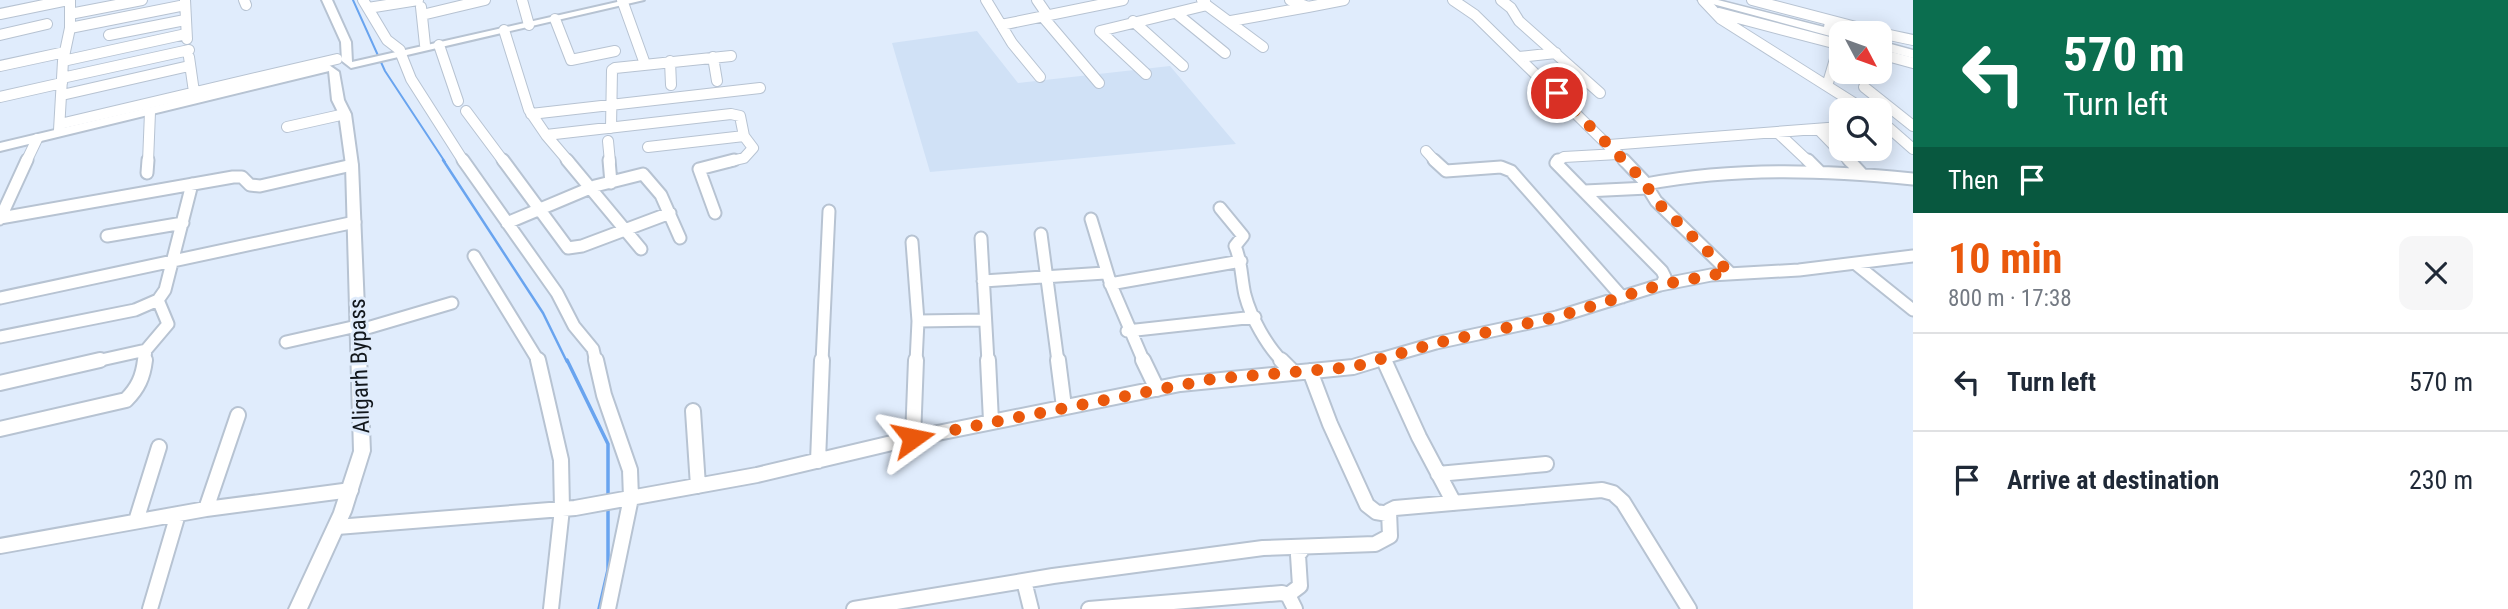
<!DOCTYPE html>
<html lang="en">
<head>
<meta charset="utf-8">
<style>
	:root { --surface:#fff; --page:#f6f6f7; --text:#1f2937; --muted:#747a83; --line:#e0e1e3; --accent:#ea580c }
	body { margin:0; font-family:"Roboto Condensed",sans-serif; background:var(--page); color:var(--text); height:100vh; display:flex; flex-direction:column; font-size:26px; white-space:nowrap }
	* { box-sizing:border-box; margin:0 }
	p { font-size:23px; color:var(--muted) }
	.icon { flex:none; width:38px; height:38px; fill:none; stroke:currentColor; stroke-width:2; stroke-linecap:round; stroke-linejoin:round }
	.map { position:relative; flex:1; overflow:hidden }
	.sheet { display:flex; flex-direction:column; background:var(--surface); width:595px }
	.sheet>* { flex:none }
	.guide { background:#0b6e4f; color:#fff; overflow:hidden }
	.needle { width:46px; rotate:131deg }
	.controls { position:absolute; left:1829px; top:21px; display:grid; gap:14px }
	.controls a { display:grid; place-items:center; width:63px; height:63px; border-radius:14px; background:var(--surface); box-shadow:0 4px 18px #0003; font-size:35px }
	.pin { position:absolute; display:grid; place-items:center; width:60px; height:60px; color:#fff; margin:-30px; border:4px solid #fff; border-radius:50%; box-shadow:0 2px 7px #0007 }
	.me { position:absolute; width:77px; margin:-38px; rotate:78deg; stroke-linejoin:round; filter:drop-shadow(0 0 5px #0008) }
	.turn { display:flex; align-items:center; gap:24px; height:147px; padding:0 35px; font-size:32px }
	.turn .icon { width:91px; height:91px; stroke-width:2.5 }
	.turn b { display:block; font-size:49px; line-height:60px }
	.then { display:flex; align-items:center; height:66px; padding:0 35px; background:#0003; gap:14px; font-size:26px }
	.round { display:grid; place-items:center; flex:none; width:74px; height:74px; border-radius:14px; background:var(--page) }
	.overview { display:flex; align-items:center; justify-content:space-between; height:119px; padding:0 35px }
	h1 { font-size:42px; font-weight:700; line-height:52px; color:var(--accent) }
	ul { padding:0; list-style:none }
	li { display:flex; align-items:center; gap:21px; height:98px; padding:0 35px; border-top:2px solid var(--line) }
	li div { flex:1 }
	li b { display:block; font-size:26px }
	li em { font-style:normal }
	main { display:flex; flex:1; min-height:0 }
	.map>svg:first-child { display:block }
</style>
</head>
<body>
<main>
<div class="map">
<svg width="1913" height="609" viewBox="0 0 1913 609">
	<rect width="100%" height="100%" fill="#e0ecfc"/>
	<path fill="#d0e1f6" d="M977,31L1018,83L1170,66L1236,144L930,172L892,43Z"/>
	<g fill="none" stroke-linecap="round" stroke-linejoin="round">
		<path stroke="#69a4ef" stroke-width="2" d="M353,0L385,71L445,162"/>
		<path stroke="#69a4ef" stroke-width="2.5" d="M443,160L543,313L567,362"/>
		<path stroke="#69a4ef" stroke-width="3.5" d="M567,360L608,444V498
			M599,609L608,570V508"/>
		<g stroke="#b7c3d2" stroke-width="12">
			<path id="minor-far2" d="M185,0L187,39
				M244,0L246,5
				M363,0L387,40L400,50
				M522,0L529,25
				M622,0L645,64
				M986,0L1012,43L1040,77
				M1037,0L1048,16
				M1290,0L1308,7L1344,0
				M1453,0L1475,15L1625,162
				M1501,0L1511,8L1519,21L1600,93
				M1703,0L1721,19L1865,110
				M1752,0L1879,33
				M1205,4L1263,47
				M421,7L425,45
				M368,8L418,0
				M1176,13L1225,53
				M1719,13L1841,45
				M0,14L68,0
				M70,14L142,0
				M422,15L485,0
				M1043,17L1099,83
				M555,19L571,60L615,51
				M1133,21L1183,66
				M1231,21L1308,7
				M1001,25L1123,0
				M70,28L185,5
				M504,30L529,110L546,135L731,114L740,116L744,136L753,148L744,158L727,162
				M1880,33L1913,40
				M0,35L47,24
				M109,35L185,20
				M439,45L458,101
				M401,54L411,79L464,162
				M1880,54L1913,63
				M189,57L194,92
				M713,57L717,81
				M1519,57L1556,53
				M63,61L186,34
				M670,61L671,85
				M0,66L65,52
				M1146,74L1100,31L1203,6L1205,2L1202,0
				M62,78L189,50
				M1827,86L1841,39
				M1864,87L1913,126
				M62,95L189,66
				M0,97L62,83
				M466,111L504,162
				M531,114L760,88
				M1880,120L1913,149
				M60,124L337,59
				M287,127L345,114
				M611,128L612,70L615,68L731,56
				M1818,129L1850,162
				M59,130L63,61L70,28V0
				M1777,132L1809,162
				M546,135L569,162
				M608,141L610,162
				M1609,145L1841,127
				M648,147L744,136
				M1426,151L1436,162
				M26,162L37,139
				M148,162L150,112
				M1556,162L1564,157L1618,154"/>
		</g>
		<g stroke="#b7c3d2" stroke-width="15">
			<path id="minor-far1" d="M463,160L557,293L574,326L593,349L596,362
				M503,160L568,248L582,246L670,213
				M567,160L641,249
				M609,160L611,183
				M1434,160L1446,171L1501,167L1511,171L1622,297
				M1558,160L1556,163L1662,271L1665,277L1662,284
				M1624,160L1643,180L1656,201L1729,272
				M1808,160L1820,172
				M1849,160L1862,174
				M147,173L148,160
				M1646,184C1735,167 1823,170 1913,179
				M1585,191L1648,188
				M1220,208L1243,236L1235,246C1242,262 1241,278 1245,295C1251,318 1267,346 1283,362
				M715,213L699,169L734,160
				M0,218L233,177H242L250,185L260,186L352,165
				M0,219L27,160
				M1091,219L1111,285L1144,362
				M507,223L595,186L643,174L661,195L680,238
				M1041,234L1058,362
				M107,236L183,223
				M981,238L988,362
				M912,242L918,321L916,362
				M474,256L539,362
				M1857,265L1913,310
				M983,281L1105,273
				M1110,284L1241,261
				M0,298L355,222
				M918,321L984,320
				M357,331L452,303
				M1127,331L1255,317
				M0,337L135,310L158,300L165,290L192,184
				M286,342L357,326
				M92,362L146,350
				M144,362L146,350L168,324L158,300
				M822,362L829,211
				M1370,362L1436,343L1557,317L1660,285L1711,275L1799,270L1913,256"/>
		</g>
		<g stroke="#b7c3d2" stroke-width="18">
			<path id="minor" d="M538,360L561,460L562,509L551,609
				M596,360L604,395L630,470L631,498L608,609
				M988,360L991,421
				M1058,360L1064,407
				M1143,360L1157,389
				M1281,360L1292,371
				M1384,360L1419,437L1454,503
				M1310,371L1330,424L1367,505L1376,512L1388,514
				M0,383L100,360
				M693,411L698,486
				M0,429L126,400C138,388 143,377 145,360
				M913,438L916,360
				M818,461L822,360
				M1438,474L1546,464
				M206,509L238,415
				M136,521L159,447
				M337,527L575,508L757,475L913,438L1180,384L1353,367L1376,360
				M0,546L206,509L351,490
				M1024,581L1031,609
				M1288,595L1300,586L1298,555L1304,547
				M150,609L178,514
				M854,609L1053,576L1263,548L1375,544L1390,536L1389,511L1395,508L1602,490L1613,493L1623,502L1689,609
				M1089,609L1282,593L1288,595L1295,609"/>
		</g>
		<g stroke="#b7c3d2" stroke-width="4">
			<path id="major" d="M322,0H332L351,42L352,62L626,0H644L351,68L342,61L341,42Z
				M329,65L339,72L344,100L351,114L358,165L370,451L351,512L307,609H289L334,512L354,451L346,165L339,114L332,100L329,71L0,151V143Z"/>
		</g>
		<g stroke="#b7c3d2" stroke-width="3">
			<path id="highway" d="M1698,0H1718L1824,27L1825,22L1829,21L1868,33H1841V39Z
				M1880,41L1913,50V58L1880,49Z"/>
		</g>
		<use href="#minor-far2" stroke="#fff" stroke-width="10"/>
		<use href="#minor-far1" stroke="#fff" stroke-width="11"/>
		<use href="#minor" stroke="#fff" stroke-width="14"/>
		<use href="#major" fill="#fff" fill-rule="evenodd"/>
		<use href="#highway" fill="#fff" fill-rule="evenodd"/>
	</g>
	<g fill="none" stroke-linecap="round" stroke-linejoin="round">
		<path stroke="#ea580c" stroke-width="12" stroke-dasharray="0 21.6" d="M913,438L1212,379L1353,367L1436,343L1557,317L1660,285L1729,272L1656,201L1643,180L1557,93"/>
	</g>
	<g text-anchor="middle" stroke-width="6" stroke-linejoin="round" paint-order="stroke">
		<g font-size="23" fill="#12171c" stroke="#e0ecfc">
			<text transform="translate(359 366) rotate(-92)" y="8">Aligarh Bypass</text>
		</g>
	</g>
</svg>
<div class="controls">
<a><svg class="needle" viewBox="-14 -14 28 28"><path d="M0-13l5 13h-10z" fill="#e53935"/><path d="M0 13l5-13h-10z" fill="#747a83"/></svg></a>
<a><svg class="icon" aria-label="search" viewBox="0 0 24 24"><circle cx="10" cy="10" r="6"/><path d="M15 15l6 6"/></svg></a>
</div>
<div class="pin" style="left:1557px;top:93px;background:#d93025"><svg class="icon" aria-label="arrive" viewBox="0 0 24 24"><path d="M6 21V4h12l-3 4 3 4H6"/></svg></div>
<svg class="me" style="left:913px;top:438px" viewBox="-20 -20 40 40"><path d="M0-17L14 15 0 8-14 15z" fill="#ea580c" stroke="#fff" stroke-width="4"/></svg>
</div>
<section class="sheet">
<div class="guide">
<div class="turn"><svg class="icon" aria-label="left" viewBox="0 0 24 24"><path d="M17 20v-9H6M10 6l-5 5 5 5"/></svg><div><b>570 m</b>Turn left</div></div>
<div class="then">Then<svg class="icon" aria-label="arrive" viewBox="0 0 24 24"><path d="M6 21V4h12l-3 4 3 4H6"/></svg></div>
</div>
<div class="overview"><div><h1>10 min</h1><p>800 m · 17:38</p></div><a class="round"><svg class="icon" aria-label="close" viewBox="0 0 24 24"><path d="M6 6l12 12M18 6L6 18"/></svg></a></div>
<ul>
<li><svg class="icon" aria-label="left" viewBox="0 0 24 24"><path d="M17 20v-9H6M10 6l-5 5 5 5"/></svg><div><b>Turn left</b></div><em>570 m</em></li>
<li><svg class="icon" aria-label="arrive" viewBox="0 0 24 24"><path d="M6 21V4h12l-3 4 3 4H6"/></svg><div><b>Arrive at destination</b></div><em>230 m</em></li>
</ul>
</section>
</main>
</body>
</html>
